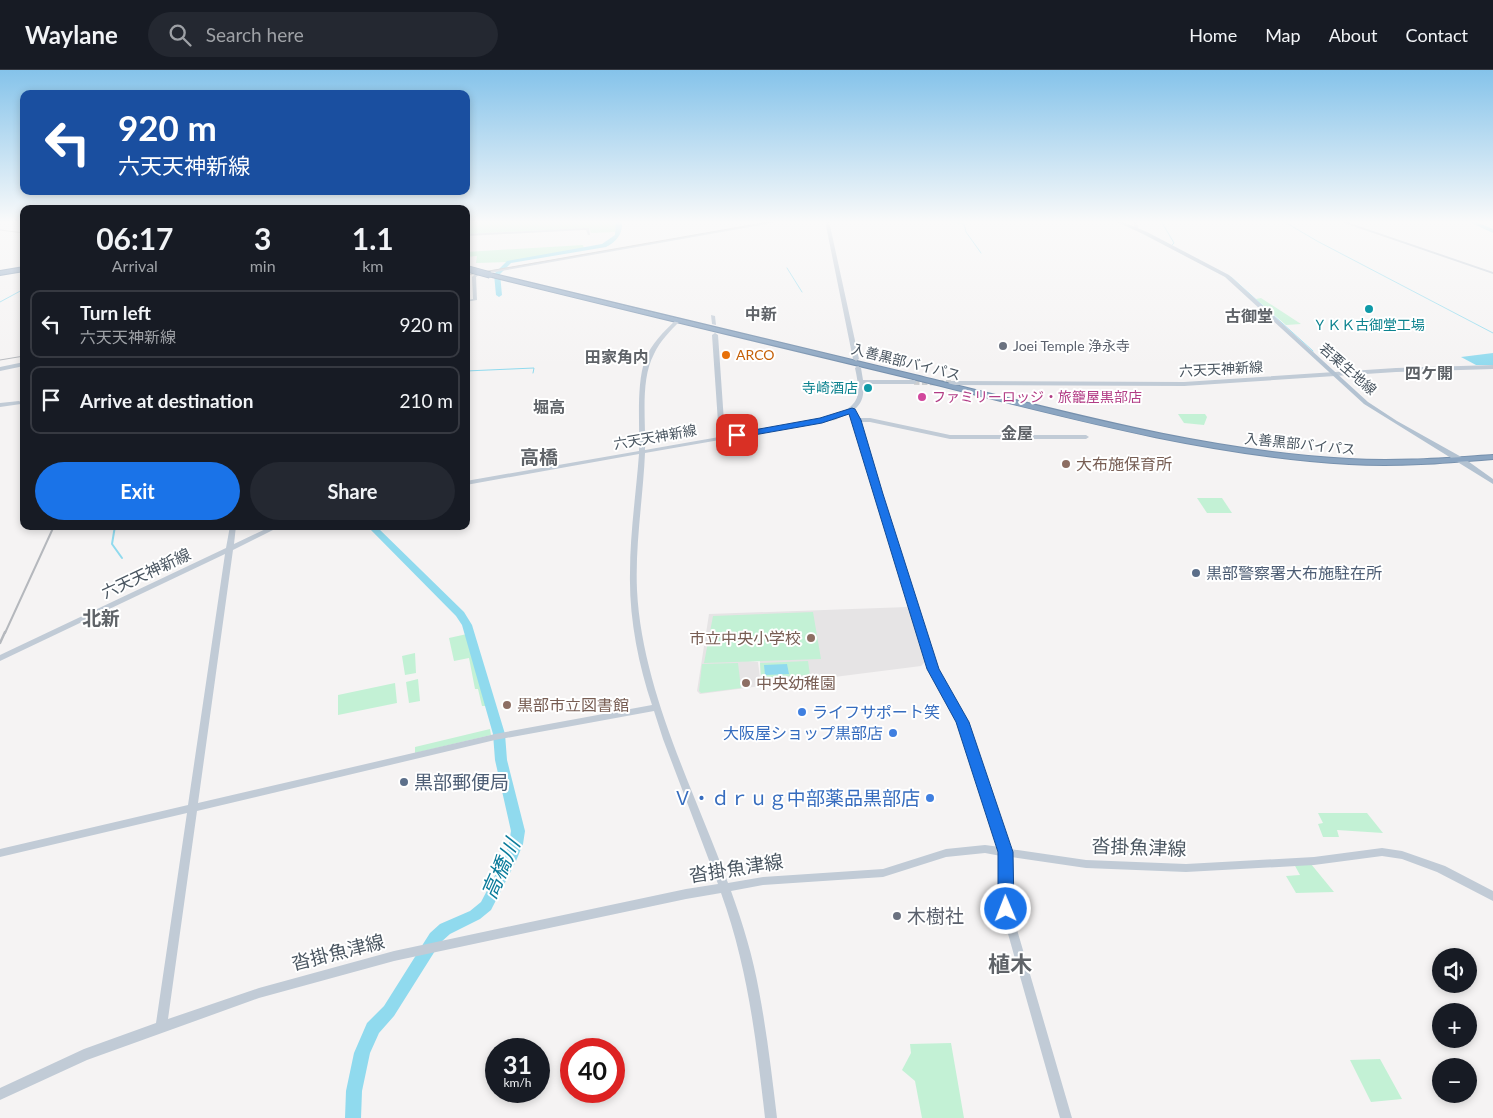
<!DOCTYPE html>
<html lang="en">
<head>
<meta charset="utf-8">
<style>
	:root { --surface:#171b24; --page:#242831; --text:#f1f3f6; --muted:#9ea1a6; --line:#363941; --accent:#1a73e8 }
	body { margin:0; font-family:Lato,"Noto Sans JP",sans-serif; background:var(--page); color:var(--text); height:100vh; display:flex; flex-direction:column; font-size:19px; white-space:nowrap }
	* { box-sizing:border-box; margin:0 }
	p { font-size:16px; color:var(--muted) }
	.icon { flex:none; width:28px; height:28px; fill:none; stroke:currentColor; stroke-width:2; stroke-linecap:round; stroke-linejoin:round }
	.map { position:relative; flex:1; overflow:hidden }
	.panel { position:absolute; left:20px; top:135px; width:450px; height:325px; display:flex; flex-direction:column; background:var(--surface); border-radius:10px; box-shadow:0 2px 8px #0003 }
	.panel>* { flex:none }
	.hud { position:absolute; left:20px; top:20px; width:450px; height:105px; border-radius:10px; box-shadow:0 2px 8px #0003; background:#1a4fa0; color:#fff; overflow:hidden }
	.fabs { position:absolute; left:1432px; top:878px; display:grid; gap:10px }
	.fabs a { display:grid; place-items:center; width:45px; height:45px; border-radius:50%; background:var(--surface); box-shadow:0 2px 8px #0003; font-size:25px }
	.speed { position:absolute; left:485px; top:968px; display:flex; gap:10px; font-size:25px; font-weight:700; text-align:center }
	.speed>* { display:grid; place-content:center; width:65px; height:65px; border-radius:50%; background:var(--surface); box-shadow:0 2px 8px #0003; line-height:1 }
	.speed small { font-size:12px; font-weight:400 }
	.speed .limit { border:8px solid #d22; background:#fff; color:#111 }
	.pin { position:absolute; display:grid; place-items:center; width:42px; height:42px; color:#fff; margin:-21px; border-radius:10px; box-shadow:0 2px 8px #0006 }
	.me { position:absolute; width:55px; margin:-28px; rotate:359deg; stroke-linejoin:round; filter:drop-shadow(0 0 4px #0008) }
	.turn { display:flex; align-items:center; gap:18px; height:105px; padding:0 15px; font-size:22px }
	.turn .icon { width:65px; height:65px; stroke-width:2.5 }
	.turn b { display:block; font-size:35px; line-height:42px }
	.eta { display:flex; justify-content:space-evenly; align-items:center; height:85px; text-align:center }
	.eta b { font-size:30px; font-weight:700; line-height:35px }
	.button { display:flex; gap:10px; margin-top:auto; padding:10px 15px }
	.button a { flex:1; height:58px; border-radius:30px; background:var(--accent); color:#fff; font-size:20px; font-weight:700; line-height:58px; text-align:center }
	.button a+a { background:var(--page); color:var(--text) }
	ul { padding:0; list-style:none }
	li { display:flex; align-items:center; gap:15px; height:68px; margin:0 10px 8px; padding:0 5px; border:2px solid var(--line); border-radius:10px }
	li div { flex:1 }
	li b { display:block; font-size:19px }
	li em { font-style:normal }
	header { display:flex; align-items:center; gap:30px; box-sizing:border-box; height:70px; padding:0 25px; background:var(--surface); border-bottom:1px solid var(--line) }
	header strong { font-size:24px }
	nav { display:flex; gap:28px; margin-inline-start:auto; font-size:18px }
	.search { width:350px; height:45px; background:var(--page); display:flex; align-items:center; gap:12px; box-sizing:border-box; padding:0 18px; border-radius:28px; color:var(--muted); font-size:19px }
	.map>svg:first-child { display:block }
</style>
</head>
<body>
<header>
<strong>Waylane</strong>
<div class="search"><svg class="icon" aria-label="search" viewBox="0 0 24 24"><circle cx="10" cy="10" r="6"/><path d="M15 15l6 6"/></svg>Search here</div>
<nav><a>Home</a><a>Map</a><a>About</a><a>Contact</a></nav>
</header>
<div class="map">
<svg width="1493" height="1048" viewBox="0 0 1493 1048">
	<rect width="100%" height="100%" fill="#f5f3f3"/>
	<path fill="#e6e4e5" d="M908,537L925,592L921,596L787,613L786,606L761,608L760,591H748L758,592L761,616L700,624L697,621L709,544Z"/>
	<path fill="#c3f1d5" d="M466,151H617L618,154L615,162L591,163L589,158L466,164Z
		M583,175L584,179L508,192L476,193L477,186L466,187V182Z
		M1261,228L1301,254L1286,255L1256,229Z
		M1178,344H1205L1207,347L1204,355L1184,353Z
		M1197,428H1222L1232,443H1207Z
		M813,542L821,589L704,593L713,546Z
		M467,564L486,636H482L478,619H475L469,588L454,591L449,568Z
		M415,583L416,603L405,605L402,586Z
		M808,591L810,605L761,608L760,593Z
		M738,593L741,618L701,623L699,621L702,594Z
		M418,609L420,631L409,633L406,612Z
		M395,613L397,633L338,645V625Z
		M490,659L491,665L415,683V677Z
		M1318,743H1367L1383,763L1337,760L1339,767H1323L1318,754L1323,753Z
		M1294,794H1311L1334,822L1296,823L1286,806L1300,805Z
		M951,973L964,1048H922L915,1011L902,1000L911,983L910,974Z
		M1380,989L1402,1029L1371,1032L1350,990Z"/>
	<path fill="#90daee" d="M1493,283V295H1476L1461,287Z
		M787,594L789,604L765,605L764,595Z"/>
	<g fill="none" stroke-linecap="round" stroke-linejoin="round">
		<path stroke="#90daee" stroke-width="1" d="M946,151L964,154L966,162L981,183
			M1161,151L1174,173L1172,175
			M1283,151L1317,171L1493,263
			M787,198L802,222
			M1231,207L1313,281
			M0,232L24,219
			M466,301L534,298L533,303"/>
		<path stroke="#90daee" stroke-width="2" d="M115,456L112,474L122,488"/>
		<path fill="#90daee" fill-rule="evenodd" d="M616,151H622C623,164 617,171 606,177L511,193L500,204L502,225L499,227L496,225L494,204L507,191L602,174L615,165Z
			M1467,151H1474L1493,159V163Z
			M367,456H376L464,542L472,555L505,664L507,690L525,761L523,774L516,791L491,840L480,849L450,864L440,873L394,946L379,963L370,983L362,1021L361,1048H345L346,1021L354,983L367,953L384,936L430,863L440,854L470,841L481,832L503,790L509,774L511,761L495,690L493,664L462,555L456,546Z"/>
		<path stroke="#caccce" stroke-width="5.5" stroke-dasharray="5.5 2.5" stroke-linecap="butt" d="M914,312L951,313"/>
		<g stroke="#7690ad" stroke-width="2">
			<path id="highway" d="M24,197V201L0,205V201Z
				M490,203C632,238 774,271 915,305C1058,340 1202,381 1349,389C1397,392 1445,388 1493,385V389C1445,393 1397,397 1349,394C1199,385 1054,344 909,308C769,274 628,241 488,206V204Z"/>
		</g>
		<path fill="#c1cbd6" fill-rule="evenodd" d="M775,151H783L479,205L476,207L477,230L466,232V230L473,229L472,207L476,203Z
			M825,151H829L859,289L856,291L853,289Z
			M1133,151H1137L1138,160L1135,159Z
			M1338,151H1344L1493,202V204Z
			M585,158H589L590,165H588L586,160H585L466,166V164Z
			M711,245L715,246L716,255L712,254Z
			M676,250L680,251C670,261 660,271 654,284C640,310 646,351 645,380L719,367L712,265L715,263L718,265L725,366L833,347C861,334 861,326 855,298L858,296L861,298L863,310H914L917,312L914,314H863C864,325 863,332 854,340L859,348H870L950,365H1086L1089,367L1086,369H950L870,352H860L937,599L966,652L1010,779L1086,790L1186,794L1314,787L1382,778L1402,781L1445,796L1493,821V831L1437,802L1402,789L1382,786L1314,795L1186,802L1086,798L1011,787V839L1072,1048H1060L1001,839V786L985,783L946,787L883,807L763,815L731,821C743,854 753,887 759,921C767,963 772,1006 777,1048H765C756,969 748,898 721,823L686,829L394,891L259,928L87,990L0,1030V1018L84,979L156,953L187,743L0,787V779L188,735L225,484L0,591V585L226,478L230,456H236L234,474L272,456H281L233,480L198,733L495,664L652,635C638,593 629,547 630,503C630,463 636,424 639,384L466,415V411L639,381C640,354 636,315 645,290C651,274 664,261 676,250ZM850,343L854,350L929,599L958,652L1000,777L985,775L946,779L883,799L763,807L728,813C694,720 642,620 637,520C635,474 643,429 645,383L835,350ZM654,641L663,669L718,814L686,819L394,881L259,918L168,949L197,741L495,670Z
			M24,292V296L0,301V297Z
			M1493,295V299L1396,302L1184,316L951,315L948,313L951,311L1184,312L1396,298Z
			M19,331L22,333L21,334L0,337V333Z"/>
		<path fill="#b3c2d1" fill-rule="evenodd" d="M1115,151H1121L1147,162L1229,205L1368,332L1397,351L1465,389L1493,409V414L1364,334L1225,207L1143,164Z"/>
		<use href="#highway" fill="#8ba5c1" fill-rule="evenodd"/>
		<path stroke="#b5b8bd" stroke-width="1" d="M0,160L24,163
			M466,205L774,151
			M0,290L24,286"/>
		<path stroke="#b5b8bd" stroke-width="2" d="M5,563L54,456"/>
		<path stroke="#b5b8bd" stroke-width="2.5" d="M0,573L5,562"/>
		<g stroke="#7690ad" stroke-width="7" stroke-linecap="butt">
			<path id="highway-bridge" d="M468,199L490,205"/>
		</g>
		<use href="#highway-bridge" stroke="#8ba5c1" stroke-width="5.5"/>
	</g>
	<linearGradient id="sky" x2="0" y2="1"><stop stop-color="#85c3ea"/><stop offset="0.51" stop-color="#fafafa"/><stop offset="1" stop-color="#fafafa" stop-opacity="0"/></linearGradient>
	<rect width="1493" height="298" fill="url(#sky)"/>
	<path fill="#1a73e8" stroke="#114b97" d="M852,338L855,339L861,350L883,424L939,599L969,652L1013,782L1014,839L1011,844L1006,846L1000,844L998,839V782L956,652L927,599L849,344L822,353L737,368L732,365L737,363L820,348Z"/>
	<g fill="#0f9aa8" stroke="#fff" stroke-width="2">
		<circle cx="1369" cy="239" r="5"/>
		<circle cx="868" cy="318" r="5"/>
	</g>
	<g fill="#6b7280" stroke="#fff" stroke-width="2">
		<circle cx="1003" cy="276" r="5"/>
		<circle cx="897" cy="846" r="5"/>
	</g>
	<circle fill="#e8710a" stroke="#fff" stroke-width="2" cx="726" cy="285" r="5"/>
	<circle fill="#d1479c" stroke="#fff" stroke-width="2" cx="922" cy="327" r="5"/>
	<g fill="#8d6e63" stroke="#fff" stroke-width="2">
		<circle cx="1066" cy="394" r="5"/>
		<circle cx="811" cy="568" r="5"/>
		<circle cx="746" cy="613" r="5"/>
		<circle cx="507" cy="635" r="5"/>
	</g>
	<g fill="#5c6f8a" stroke="#fff" stroke-width="2">
		<circle cx="1196" cy="503" r="5"/>
		<circle cx="404" cy="712" r="5"/>
	</g>
	<g fill="#3f7fe0" stroke="#fff" stroke-width="2">
		<circle cx="802" cy="642" r="5"/>
		<circle cx="893" cy="663" r="5"/>
		<circle cx="930" cy="728" r="5"/>
	</g>
	<g text-anchor="middle" stroke-width="4" stroke-linejoin="round" paint-order="stroke">
		<g font-size="14" fill="#0d838f" stroke="#fff">
			<text x="1369" y="260">ＹＫＫ古御堂工場</text>
			<text x="858" y="323" text-anchor="end">寺崎酒店</text>
		</g>
		<g font-size="14" fill="#5b616d" stroke="#fff" text-anchor="start">
			<text x="1013" y="281">Joei Temple 浄永寺</text>
		</g>
		<g font-size="14" fill="#c56008" stroke="#fff" text-anchor="start">
			<text x="736" y="290">ARCO</text>
		</g>
		<g font-size="14" fill="#4a5661" stroke="#fff">
			<text transform="translate(906 292) rotate(14)" y="5">入善黒部バイパス</text>
			<text transform="translate(1221 299) rotate(-3)" y="5">六天天神新線</text>
			<text transform="translate(1348 299) rotate(41)" y="5">若栗生地線</text>
			<text transform="translate(655 367) rotate(-10)" y="5">六天天神新線</text>
			<text transform="translate(1300 374) rotate(6)" y="5">入善黒部バイパス</text>
		</g>
		<g font-size="14" fill="#b23c85" stroke="#fff" text-anchor="start">
			<text x="932" y="332">ファミリーロッジ・旅籠屋黒部店</text>
		</g>
		<g font-size="16" font-weight="bold" fill="#5f6368" stroke="#fff">
			<text x="761" y="250">中新</text>
			<text x="1249" y="252">古御堂</text>
			<text x="617" y="293">田家角内</text>
			<text x="1429" y="309">四ケ開</text>
			<text x="549" y="343">堀高</text>
			<text x="1017" y="369">金屋</text>
		</g>
		<g font-size="16" fill="#785e54" stroke="#fff" text-anchor="start">
			<text x="1076" y="400">大布施保育所</text>
			<text x="801" y="574" text-anchor="end">市立中央小学校</text>
			<text x="756" y="619">中央幼稚園</text>
			<text x="517" y="641">黒部市立図書館</text>
		</g>
		<g font-size="16" fill="#4a5661" stroke="#fff">
			<text transform="translate(146 503) rotate(-25)" y="6">六天天神新線</text>
		</g>
		<g font-size="16" fill="#4e5e75" stroke="#fff" text-anchor="start">
			<text x="1206" y="509">黒部警察署大布施駐在所</text>
		</g>
		<g font-size="16" fill="#366cbe" stroke="#fff" text-anchor="start">
			<text x="812" y="648">ライフサポート笑</text>
			<text x="883" y="669" text-anchor="end">大阪屋ショップ黒部店</text>
		</g>
		<g font-size="19" font-weight="bold" fill="#5f6368" stroke="#fff">
			<text x="539" y="394">高橋</text>
			<text x="101" y="555">北新</text>
		</g>
		<g font-size="19" fill="#4e5e75" stroke="#fff" text-anchor="start">
			<text x="414" y="719">黒部郵便局</text>
		</g>
		<g font-size="19" fill="#366cbe" stroke="#fff" text-anchor="end">
			<text x="920" y="735">Ｖ・ｄｒｕｇ中部薬品黒部店</text>
		</g>
		<g font-size="19" fill="#4a5661" stroke="#fff">
			<text transform="translate(1139 777) rotate(2)" y="7">沓掛魚津線</text>
			<text transform="translate(736 798) rotate(-9)" y="7">沓掛魚津線</text>
			<text transform="translate(338 882) rotate(-14)" y="7">沓掛魚津線</text>
		</g>
		<g font-size="19" fill="#5b616d" stroke="#fff" text-anchor="start">
			<text x="907" y="853">木樹社</text>
		</g>
		<g font-size="21" font-style="italic" fill="#0c7c9b" stroke="#fff">
			<text transform="translate(501 799) rotate(-66)" y="7">高橋川</text>
		</g>
		<g font-size="22" font-weight="bold" fill="#5f6368" stroke="#fff">
			<text x="1010" y="902">植木</text>
		</g>
	</g>
</svg>
<div class="fabs">
<a><svg class="icon" aria-label="sound" viewBox="0 0 24 24"><path d="M4 9h4l5-4v14l-5-4H4zM17 9q2 3 0 6"/></svg></a>
<a>+</a>
<a>−</a>
</div>
<div class="speed"><div>31<small>km/h</small></div><div class="limit">40</div></div>
<div class="pin" style="left:737px;top:365px;background:#d93025"><svg class="icon" aria-label="arrive" viewBox="0 0 24 24"><path d="M6 21V4h12l-3 4 3 4H6"/></svg></div>
<svg class="me" style="left:1006px;top:839px" viewBox="-20 -20 40 40"><circle r="17" fill="#1a73e8" stroke="#fff" stroke-width="3"/><path d="M0-11L8 9 0 5-8 9z" fill="#fff"/></svg>
<div class="hud">
<div class="turn"><svg class="icon" aria-label="left" viewBox="0 0 24 24"><path d="M17 20v-9H6M10 6l-5 5 5 5"/></svg><div><b>920 m</b>六天天神新線</div></div>
</div>
<section class="panel">
<div class="eta">
<div><b>06:17</b><p>Arrival</p></div>
<div><b>3</b><p>min</p></div>
<div><b>1.1</b><p>km</p></div>
</div>
<ul>
<li><svg class="icon" aria-label="left" viewBox="0 0 24 24"><path d="M17 20v-9H6M10 6l-5 5 5 5"/></svg><div><b>Turn left</b><p>六天天神新線</p></div><em>920 m</em></li>
<li><svg class="icon" aria-label="arrive" viewBox="0 0 24 24"><path d="M6 21V4h12l-3 4 3 4H6"/></svg><div><b>Arrive at destination</b></div><em>210 m</em></li>
</ul>
<div class="button"><a>Exit</a><a>Share</a></div>
</section>
</div>
</body>
</html>
